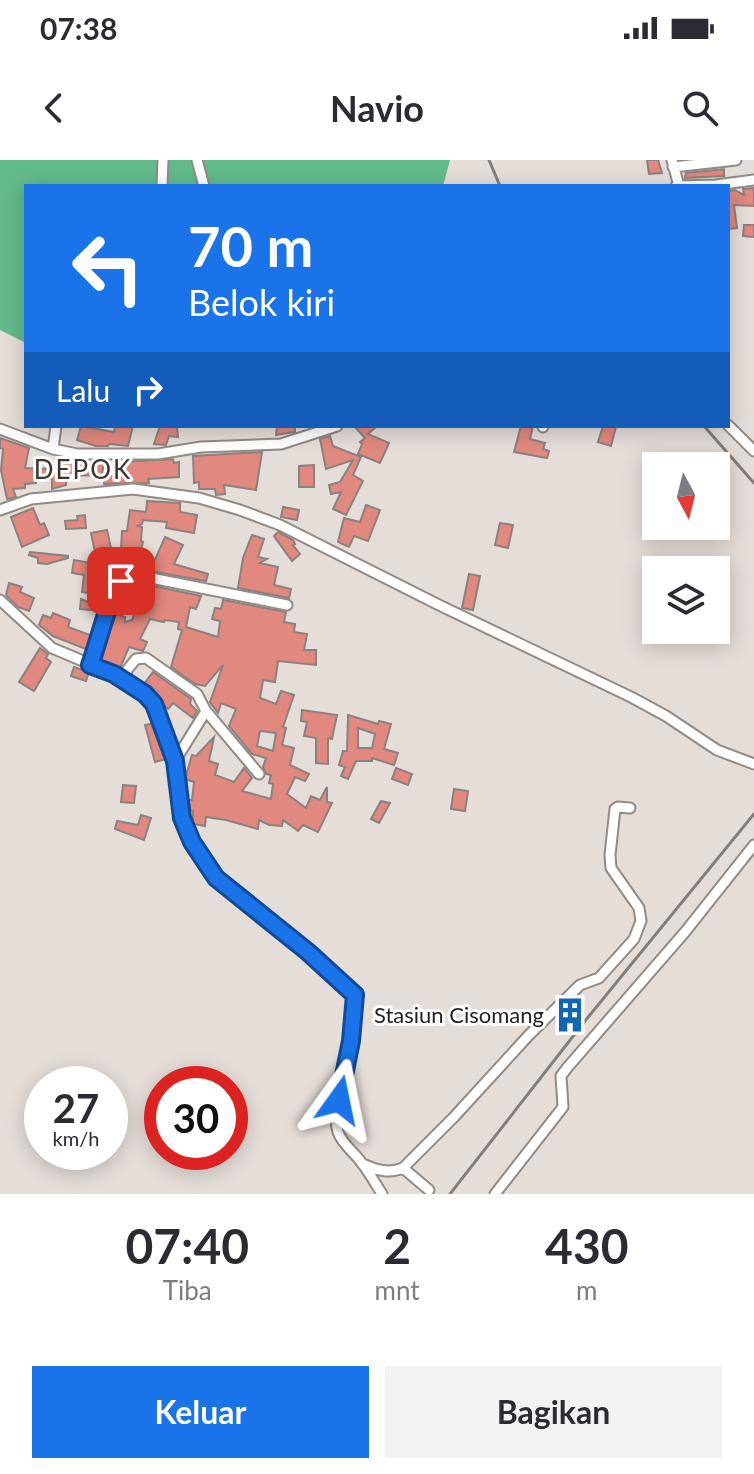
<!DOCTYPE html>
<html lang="id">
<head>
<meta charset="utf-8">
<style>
	:root { --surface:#fff; --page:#f2f2f3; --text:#2b2b33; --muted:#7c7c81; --accent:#1a73e8 }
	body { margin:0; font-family:Lato,sans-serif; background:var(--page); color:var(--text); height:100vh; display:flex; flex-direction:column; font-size:30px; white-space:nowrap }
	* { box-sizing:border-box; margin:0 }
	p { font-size:26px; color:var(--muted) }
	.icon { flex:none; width:44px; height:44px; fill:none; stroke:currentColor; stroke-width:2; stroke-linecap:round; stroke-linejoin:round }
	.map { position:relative; height:1034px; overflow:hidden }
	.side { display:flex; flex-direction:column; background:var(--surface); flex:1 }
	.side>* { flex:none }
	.hud { position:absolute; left:24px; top:24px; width:706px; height:244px; border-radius:0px; box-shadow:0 4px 20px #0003; background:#1a73e8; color:#fff; overflow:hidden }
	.needle { width:52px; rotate:173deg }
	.tools { position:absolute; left:642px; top:292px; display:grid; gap:16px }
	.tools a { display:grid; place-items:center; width:88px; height:88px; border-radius:0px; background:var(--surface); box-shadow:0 4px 20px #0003; font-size:40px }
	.speed { position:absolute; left:24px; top:906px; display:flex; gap:16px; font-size:40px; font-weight:700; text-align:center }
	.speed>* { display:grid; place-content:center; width:104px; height:104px; border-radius:50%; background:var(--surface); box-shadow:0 4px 20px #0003; line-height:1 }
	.speed small { font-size:20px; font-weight:400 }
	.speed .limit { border:12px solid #d22; background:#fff; color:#111 }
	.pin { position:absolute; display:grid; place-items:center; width:68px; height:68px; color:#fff; margin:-34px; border-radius:16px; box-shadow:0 4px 12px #0006 }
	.me { position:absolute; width:88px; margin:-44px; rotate:12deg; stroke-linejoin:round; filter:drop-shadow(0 0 6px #0008) }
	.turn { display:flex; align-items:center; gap:28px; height:168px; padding:0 32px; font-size:36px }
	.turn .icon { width:104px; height:104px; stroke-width:2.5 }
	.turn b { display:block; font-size:56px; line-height:68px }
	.then { display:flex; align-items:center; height:76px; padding:0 32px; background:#0003; gap:16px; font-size:30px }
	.eta { display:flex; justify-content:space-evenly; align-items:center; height:136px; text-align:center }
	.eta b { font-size:48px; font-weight:700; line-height:56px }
	.cta { display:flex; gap:16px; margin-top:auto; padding:16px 32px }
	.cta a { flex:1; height:92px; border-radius:0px; background:var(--accent); color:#fff; font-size:32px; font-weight:700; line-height:92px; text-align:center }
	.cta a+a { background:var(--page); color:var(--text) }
	.status { display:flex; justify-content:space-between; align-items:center; height:56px; padding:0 40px; background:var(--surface); direction:ltr }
	.status svg { height:22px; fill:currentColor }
	header { display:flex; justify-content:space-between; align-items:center; height:104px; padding:0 32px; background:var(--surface); font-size:36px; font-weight:700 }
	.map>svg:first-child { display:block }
</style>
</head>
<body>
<div class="status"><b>07:38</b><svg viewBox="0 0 49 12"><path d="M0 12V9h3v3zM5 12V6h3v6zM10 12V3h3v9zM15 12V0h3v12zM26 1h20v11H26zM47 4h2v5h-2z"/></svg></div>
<header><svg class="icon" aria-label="back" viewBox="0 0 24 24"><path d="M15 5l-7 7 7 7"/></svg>Navio<svg class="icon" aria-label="search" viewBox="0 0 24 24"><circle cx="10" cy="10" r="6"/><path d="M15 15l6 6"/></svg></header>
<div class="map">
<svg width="754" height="1034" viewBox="0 0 754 1034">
	<rect width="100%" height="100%" fill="#e5ddd8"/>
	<path fill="#62ba8b" d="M0,0H450L443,26H26V183L0,170Z"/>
	<path fill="#e1887f" stroke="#8b8180" stroke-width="2" fill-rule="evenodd" d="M647,0H658L662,13L649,14Z
		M724,9V16L685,18L686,13Z
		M754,28V46L734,45L737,68L728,69V31L735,30L744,35L743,29Z
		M744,65H754V77L743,76Z
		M81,266L114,272L115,266H133L128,286L109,284L108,286H96L77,280Z
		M160,266L177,267L178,277L169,276L166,285L154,284Z
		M277,266H295V272L276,275Z
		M354,266H377L368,274L389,283L380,303L358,294L362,284L360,282L365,278Z
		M521,266H533L530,279L545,283L543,289L549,291L547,298L514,292Z
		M603,266L616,267L611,286L598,282Z
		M330,276L333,286L361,297L353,315L363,321L346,355L333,349L341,332L331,334L329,325L340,322L353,300L326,309L320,279Z
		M0,278L29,288L25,308L57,309L58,298L74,301V303L104,302L102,315L66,316V325L52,329V319H36V323L25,324V328L13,329L16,337L7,339L1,310L3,289L0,288Z
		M262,292L256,330L224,325L225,334L216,335L215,329H199V322L194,323L193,296Z
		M173,299L174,303L179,302V317L148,319L149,323L104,324L105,315L120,316L123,313V302Z
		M314,305V327H299V306Z
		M147,341L180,343V352L197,355L194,373L166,368L167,362L143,360L142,364L138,366L142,367L141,381L143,382L138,401L136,400L134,410L121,408L124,389H121L122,371H127L130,350L146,352Z
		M366,345L380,350L368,381L354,376L349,387L338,382L344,358L360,362Z
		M283,347L299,350L297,360L281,357Z
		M33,348L40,365L44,363L49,375L22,387L11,357Z
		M85,355L86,368L66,369L65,361L78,360L77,356Z
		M500,363L513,365L508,388L495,385Z
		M107,370L111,388L95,392L91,373Z
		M278,372L293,380L295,384L293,385L300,394L292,401L274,376Z
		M252,375L264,379L258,397L267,399L260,403L278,407L274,425L291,429L289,438L238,428L243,398Z
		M165,377L183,385L174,404L208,414L206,421L150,411Z
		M30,392L68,396V398L47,404L38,403V398L29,395Z
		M74,400L102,405L100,418L96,417L94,434L82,432L84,415L72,413Z
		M469,414L480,416L473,450L462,448Z
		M9,423L22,427L20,432L34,438L29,451L18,447L6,435Z
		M153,426L201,436L196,449L190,447L186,467L218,477L220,461L212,459L215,448L221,449L223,440L286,452L284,462L295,464L294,472L307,474L304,490H316V505L278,501L275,522L263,520L260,538L276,544L281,531L294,535L283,567L286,568L282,585L294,588L290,605L309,614L305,621L295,617L287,634L306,648L311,636L320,640L327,627V642L332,643L318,672L303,665L298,671L283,660L282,666L269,665L259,660L258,669L226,660L206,657L205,666L193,664V651L189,650L187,640H192L194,622L185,619L192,595L196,596L214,577L209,601L218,604L215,615L234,622L244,608L252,618L242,631L271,639L273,624L269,623L271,615L266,614L263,607L266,598L252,594L229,566L236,549L221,543L218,553L210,542L223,505L205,526L195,524L171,507L182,470L178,469L179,462L165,460L164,462L150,459L140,479L147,482L143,491L129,487L120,508L100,499L116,454L125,457V462L132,460L138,442L147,444ZM260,571L276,573L273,591L257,586Z
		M81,439L102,448L101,451L80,449Z
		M53,453L70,460L68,467L93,476L88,490L53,476L39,465L43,455L51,458Z
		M40,488L48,494L46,498L51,502L34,531L19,522Z
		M74,507L89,512L86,521L71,516Z
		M153,512L191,539L190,544L197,551L193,558L173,543L168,549L144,524Z
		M302,550L337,555L332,579L328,578V604L316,603V578L304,576L307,562L301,561Z
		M348,555L378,564L379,561L391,564L384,589L398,593L394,605L372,598V601H356L348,619L341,616L345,607L339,605L343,591H347ZM358,568L375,574L372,588H358Z
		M154,563L166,599L155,602L145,565Z
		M396,608L412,614L408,625L392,619Z
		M123,625L136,626L134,643L121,642Z
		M454,629L468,631L465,651L451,649Z
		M381,641L390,643L379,663L371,659Z
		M141,655L151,658L144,680L115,669L117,661L138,665Z
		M573,843L581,850L566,866L558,860Z"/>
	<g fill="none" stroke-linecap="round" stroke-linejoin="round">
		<g stroke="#918a85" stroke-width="13">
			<path id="street" d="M197,0L204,26
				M672,0L679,26
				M673,7L736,0
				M162,26L163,0
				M676,26L716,25L754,20
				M728,265L754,291
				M56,266L53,289L77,294H158L201,287L281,284L337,266
				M543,267V266
				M0,269L53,289
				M0,350L31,339L133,329L199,338L240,350L280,365L441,446L631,537L666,556L717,590L754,604
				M0,440L52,488L114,514L149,538L157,550L175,601L182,658L192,682L216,718L308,792L355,835C361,874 328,940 338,972C342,984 354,992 361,1002C369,1012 375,1023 382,1034
				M90,505L106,461L114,428L121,421L151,418L287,445
				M125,521L127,510L136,499L146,498L197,534L206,551L259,614
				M175,601L206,551
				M363,1004C376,1010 389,1014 403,1008L454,957L529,875L580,825L599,818L634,779L641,761L639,748L611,708L610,695L615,649L618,647L630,648
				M403,1008L429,1030
				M495,1034L563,947L561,916L567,908L685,772L754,685"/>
		</g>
		<use href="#street" stroke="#fff" stroke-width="9"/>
		<path stroke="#837e7a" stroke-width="3" d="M489,0L500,26
			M704,266L754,323
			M450,1034L585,861L754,654"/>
	</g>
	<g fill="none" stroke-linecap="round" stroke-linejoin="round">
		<g stroke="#114b97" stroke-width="20">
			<path id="route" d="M121,421C112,427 96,490 90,505L114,514L145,534L154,544L175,601L182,658L192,682L216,718L308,792L355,835L351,881L339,940"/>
		</g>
		<use href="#route" stroke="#1a73e8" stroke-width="14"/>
	</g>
	<defs>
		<g id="building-bare" transform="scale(2.76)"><path d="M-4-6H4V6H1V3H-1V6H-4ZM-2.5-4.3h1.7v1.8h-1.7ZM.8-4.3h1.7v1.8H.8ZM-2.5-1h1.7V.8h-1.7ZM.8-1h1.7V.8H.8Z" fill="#1267b5" stroke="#fff" stroke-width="2.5" paint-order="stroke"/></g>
	</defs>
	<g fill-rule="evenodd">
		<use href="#building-bare" x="570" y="855"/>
	</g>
	<g text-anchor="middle" stroke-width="6" stroke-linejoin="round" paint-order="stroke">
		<g font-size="22" fill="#262321" stroke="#fff" text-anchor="end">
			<text x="544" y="863">Stasiun Cisomang</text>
		</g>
		<g font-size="26" letter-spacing="2" fill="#3c3531" stroke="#fff">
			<text x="83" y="319">DEPOK</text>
		</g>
	</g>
</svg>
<div class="tools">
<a><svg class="needle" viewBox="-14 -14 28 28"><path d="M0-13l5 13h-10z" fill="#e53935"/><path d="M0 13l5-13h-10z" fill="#7c7c81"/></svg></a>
<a><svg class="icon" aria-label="layers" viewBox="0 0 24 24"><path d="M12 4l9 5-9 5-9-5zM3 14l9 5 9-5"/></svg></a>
</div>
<div class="speed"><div>27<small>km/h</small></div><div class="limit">30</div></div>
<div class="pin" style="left:121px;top:421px;background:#d93025"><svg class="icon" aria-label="arrive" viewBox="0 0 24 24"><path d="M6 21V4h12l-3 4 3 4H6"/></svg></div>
<svg class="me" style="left:339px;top:940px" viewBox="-20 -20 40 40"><path d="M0-17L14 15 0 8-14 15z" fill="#1a73e8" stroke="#fff" stroke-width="4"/></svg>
<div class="hud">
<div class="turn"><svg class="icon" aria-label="left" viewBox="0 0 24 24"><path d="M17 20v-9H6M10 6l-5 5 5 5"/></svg><div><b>70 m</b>Belok kiri</div></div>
<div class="then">Lalu<svg class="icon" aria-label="right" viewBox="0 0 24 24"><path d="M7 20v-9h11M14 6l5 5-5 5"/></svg></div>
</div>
</div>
<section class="side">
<div class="eta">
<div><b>07:40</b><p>Tiba</p></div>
<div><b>2</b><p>mnt</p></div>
<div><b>430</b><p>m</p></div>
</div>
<div class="cta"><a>Keluar</a><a>Bagikan</a></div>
</section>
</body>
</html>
